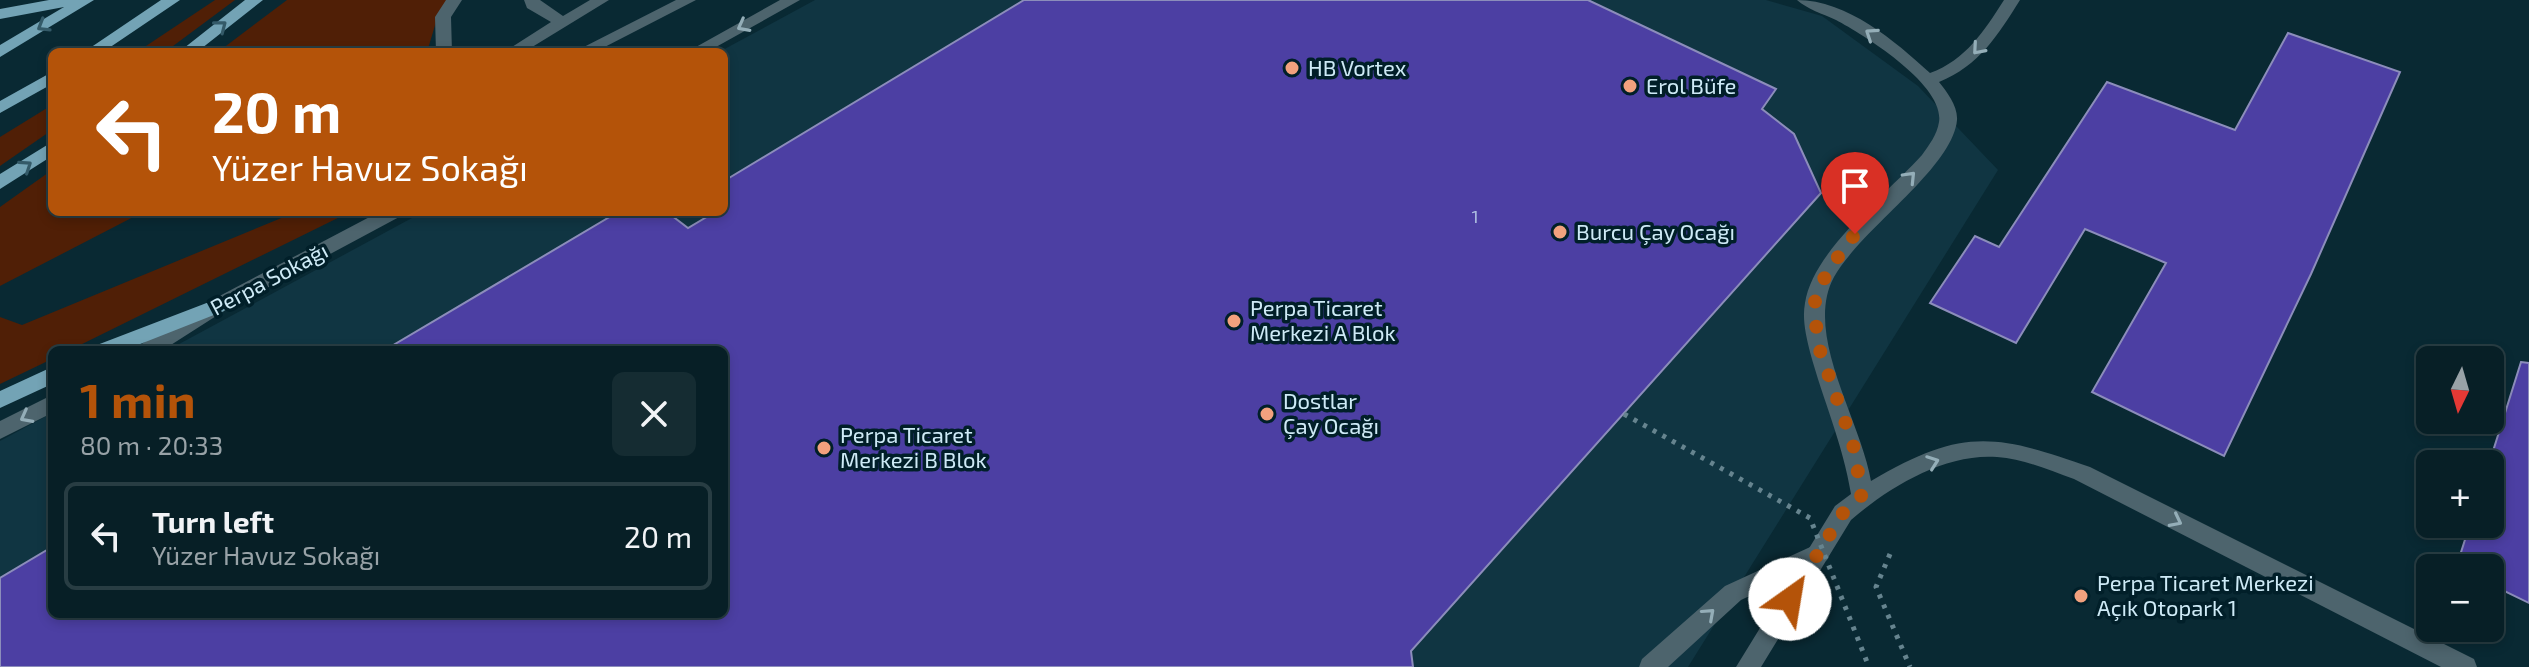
<!DOCTYPE html>
<html lang="en">
<head>
<meta charset="utf-8">
<style>
	:root { --surface:#071f26; --page:#152c32; --text:#f1f3f6; --muted:#98a2a7; --line:#283d43; --accent:#b45309 }
	body { margin:0; font-family:"Exo 2",sans-serif; background:var(--page); color:var(--text); height:100vh; display:flex; flex-direction:column; font-size:30px; white-space:nowrap }
	* { box-sizing:border-box; margin:0 }
	p { font-size:26px; color:var(--muted) }
	.icon { flex:none; width:44px; height:44px; fill:none; stroke:currentColor; stroke-width:2; stroke-linecap:round; stroke-linejoin:round }
	.map { position:relative; flex:1; overflow:hidden }
	.panel { position:absolute; left:48px; top:346px; width:680px; height:272px; display:flex; flex-direction:column; background:var(--surface); border-radius:12px; box-shadow:0 4px 12px #0003,0 0 0 2px var(--line) }
	.panel>* { flex:none }
	.top-card { position:absolute; left:48px; top:48px; width:680px; height:168px; border-radius:12px; box-shadow:0 4px 12px #0003,0 0 0 2px var(--line); background:#b45309; color:#fff; overflow:hidden }
	.needle { width:52px; rotate:185deg }
	.buttons { position:absolute; left:2416px; top:346px; display:grid; gap:16px }
	.buttons a { display:grid; place-items:center; width:88px; height:88px; border-radius:12px; background:var(--surface); box-shadow:0 4px 12px #0003,0 0 0 2px var(--line); font-size:40px }
	.pin { position:absolute; display:grid; place-items:center; width:68px; height:68px; color:#fff; margin:-82px -34px; border-radius:50% 50% 50% 0; rotate:-45deg; box-shadow:0 0 8px #0007 }
	.pin .icon { rotate:45deg }
	.me { position:absolute; width:88px; margin:-44px; rotate:32deg; stroke-linejoin:round; filter:drop-shadow(0 0 6px #0008) }
	.turn { display:flex; align-items:center; gap:28px; height:168px; padding:0 32px; font-size:36px }
	.turn .icon { width:104px; height:104px; stroke-width:2.5 }
	.turn b { display:block; font-size:56px; line-height:68px }
	.round { display:grid; place-items:center; flex:none; width:84px; height:84px; border-radius:12px; background:var(--page) }
	.overview { display:flex; align-items:center; justify-content:space-between; height:136px; padding:0 32px }
	h1 { font-size:48px; font-weight:700; line-height:60px; color:var(--accent) }
	ul { padding:0; list-style:none }
	li { display:flex; align-items:center; gap:24px; height:108px; margin:0 16px 12px; padding:0 16px; border:4px solid var(--line); border-radius:12px }
	li div { flex:1 }
	li b { display:block; font-size:30px }
	li em { font-style:normal }
	.map>svg:first-child { display:block }
</style>
</head>
<body>
<div class="map">
<svg width="2529" height="667" viewBox="0 0 2529 667">
	<rect width="100%" height="100%" fill="#092933"/>
	<path fill="#103542" d="M815,0H1766L1822,16L1918,86L1998,170L1688,667H0V441L52,413V614H724V350H168L423,212H724V52H719Z"/>
	<path fill="#501f06" d="M215,0H235L165,52H137Z
		M287,0H450L439,12L427,52H218Z
		M52,105V130L0,166V137Z
		M52,170V212H143L0,286V207Z
		M296,212H350L70,350H52V359L0,384V317L22,325Z"/>
	<path fill="#4c3fa3" stroke="#8c8dbb" stroke-width="2" d="M1024,0H1588L1776,89L1762,109L1794,134L1821,193L1411,651L1413,667H0V578L52,547V614H724V350H385L618,212H667L688,228L715,212H724V181Z
		M2288,33L2400,72L2311,274L2224,456L2092,392L2166,263L2085,229L2016,343L1930,303L1975,236L1999,247L2107,82L2235,130Z
		M2521,362L2529,363V603L2490,584V568H2456L2470,524H2490L2489,464Z"/>
	<g fill="none" stroke-linecap="round" stroke-linejoin="round">
		<path stroke="#66848f" stroke-width="5" stroke-dasharray="4 7" stroke-linecap="butt" d="M1890,554L1876,587L1910,667"/>
		<path fill="#4d646d" fill-rule="evenodd" d="M446,0H462L451,17L452,52H436L435,17Z
			M524,0H540L563,16L590,0H609L524,52H504L551,22L527,8Z
			M676,0H696L595,52H574Z
			M191,212H222L220,216L193,217Z
			M1819,543L1827,546L1830,553L1827,560L1741,600L1668,667H1639L1642,659L1725,586Z"/>
		<path fill="#4d646d" fill-rule="evenodd" d="M780,0H800L707,52H687Z
			M1797,0C1847,0 1895,41 1930,73C1966,60 1984,31 2004,0H2020C1998,35 1979,66 1939,82C1947,92 1958,106 1957,120C1953,168 1860,230 1834,277C1803,334 1861,420 1871,481C1961,428 1994,433 2090,467L2474,659L2477,667H2441L2074,479C2049,470 2024,459 1997,457C1945,453 1889,487 1851,520L1761,667H1736L1835,506L1851,494C1843,444 1823,400 1810,352C1806,336 1802,319 1805,303C1813,250 1887,194 1922,155C1929,145 1937,135 1939,122C1945,85 1864,35 1836,20C1823,14 1807,9 1797,0Z
			M379,212H403L401,216L224,311L163,350H137L140,345L210,301Z
			M52,395V413L0,439V421Z"/>
		<path fill="#73a3b5" fill-rule="evenodd" d="M49,0H94L0,57V45L64,7L0,19V9Z
			M161,0H180L103,52H84Z
			M245,0H263L197,52H179Z
			M52,72V84L0,113V101Z
			M52,142V156L0,189V174Z
			M217,299L227,306L224,311L125,350H94L97,345Z
			M52,367V384L0,408V391Z"/>
		<path stroke="#66848f" stroke-width="5" stroke-dasharray="4 7" stroke-linecap="butt" d="M1624,414L1810,518L1869,667"/>
	</g>
	<defs><path id="oneway-chevron" d="M-2-3.5L2.5 0L-2 3.5" fill="none" stroke-width="1.6" stroke-linecap="round" stroke-linejoin="round" transform="scale(2)"/></defs>
	<g stroke="#345a68">
		<use href="#oneway-chevron" transform="translate(43 26) rotate(149)"/>
		<use href="#oneway-chevron" transform="translate(221 26) rotate(-38)"/>
		<use href="#oneway-chevron" transform="translate(26 166) rotate(-34)"/>
	</g>
	<g stroke="#94aeb8">
		<use href="#oneway-chevron" transform="translate(743 26) rotate(152)"/>
		<use href="#oneway-chevron" transform="translate(1871 34) rotate(-146)"/>
		<use href="#oneway-chevron" transform="translate(1978 49) rotate(131)"/>
		<use href="#oneway-chevron" transform="translate(1910 177) rotate(-46)"/>
		<use href="#oneway-chevron" transform="translate(26 417) rotate(152)"/>
		<use href="#oneway-chevron" transform="translate(1933 462) rotate(-20)"/>
		<use href="#oneway-chevron" transform="translate(2176 521) rotate(27)"/>
		<use href="#oneway-chevron" transform="translate(1709 614) rotate(-42)"/>
	</g>
	<g fill="none" stroke-linecap="round" stroke-linejoin="round">
		<path stroke="#b45309" stroke-width="14" stroke-dasharray="0 25.2" d="M1790,599L1843,513L1862,495L1853,444L1817,342L1815,301L1827,272L1855,234"/>
	</g>
	<g fill="#f2a17e" stroke="#011f29" stroke-width="3">
		<circle cx="1292" cy="68" r="8"/>
		<circle cx="1630" cy="86" r="8"/>
		<circle cx="1560" cy="232" r="8"/>
		<circle cx="1234" cy="321" r="8"/>
		<circle cx="1267" cy="414" r="8"/>
		<circle cx="824" cy="448" r="8"/>
		<circle cx="2081" cy="596" r="8"/>
	</g>
	<g text-anchor="middle" stroke-width="7" stroke-linejoin="round" paint-order="stroke">
		<g font-size="18" fill="#aebfe1">
			<text x="1475" y="223">1</text>
		</g>
		<g font-size="22" fill="#ceeaf6" stroke="#011f29" text-anchor="start">
			<text x="1308" y="76">HB Vortex</text>
			<text x="1646" y="94">Erol Büfe</text>
			<text x="1576" y="240">Burcu Çay Ocağı</text>
			<text x="1250" y="316">Perpa Ticaret<tspan x="1250" dy="25">Merkezi A Blok</tspan></text>
			<text x="1283" y="409">Dostlar<tspan x="1283" dy="25">Çay Ocağı</tspan></text>
			<text x="840" y="443">Perpa Ticaret<tspan x="840" dy="25">Merkezi B Blok</tspan></text>
			<text x="2097" y="591">Perpa Ticaret Merkezi<tspan x="2097" dy="25">Açık Otopark 1</tspan></text>
		</g>
		<g font-size="22" fill="#ceeaf6" stroke="#011f29">
			<text transform="translate(269 279) rotate(-28)" y="8">Perpa Sokağı</text>
		</g>
	</g>
</svg>
<div class="buttons">
<a><svg class="needle" viewBox="-14 -14 28 28"><path d="M0-13l5 13h-10z" fill="#e53935"/><path d="M0 13l5-13h-10z" fill="#98a2a7"/></svg></a>
<a>+</a>
<a>−</a>
</div>
<div class="pin" style="left:1855px;top:234px;background:#d93025"><svg class="icon" aria-label="arrive" viewBox="0 0 24 24"><path d="M6 21V4h12l-3 4 3 4H6"/></svg></div>
<svg class="me" style="left:1790px;top:599px" viewBox="-20 -20 40 40"><circle r="19" fill="#fff"/><path d="M0-13L10 11 0 6-10 11z" fill="#b45309"/></svg>
<div class="top-card">
<div class="turn"><svg class="icon" aria-label="left" viewBox="0 0 24 24"><path d="M17 20v-9H6M10 6l-5 5 5 5"/></svg><div><b>20 m</b>Yüzer Havuz Sokağı</div></div>
</div>
<section class="panel">
<div class="overview"><div><h1>1 min</h1><p>80 m · 20:33</p></div><a class="round"><svg class="icon" aria-label="close" viewBox="0 0 24 24"><path d="M6 6l12 12M18 6L6 18"/></svg></a></div>
<ul>
<li><svg class="icon" aria-label="left" viewBox="0 0 24 24"><path d="M17 20v-9H6M10 6l-5 5 5 5"/></svg><div><b>Turn left</b><p>Yüzer Havuz Sokağı</p></div><em>20 m</em></li>
</ul>
</section>
</div>
</body>
</html>
